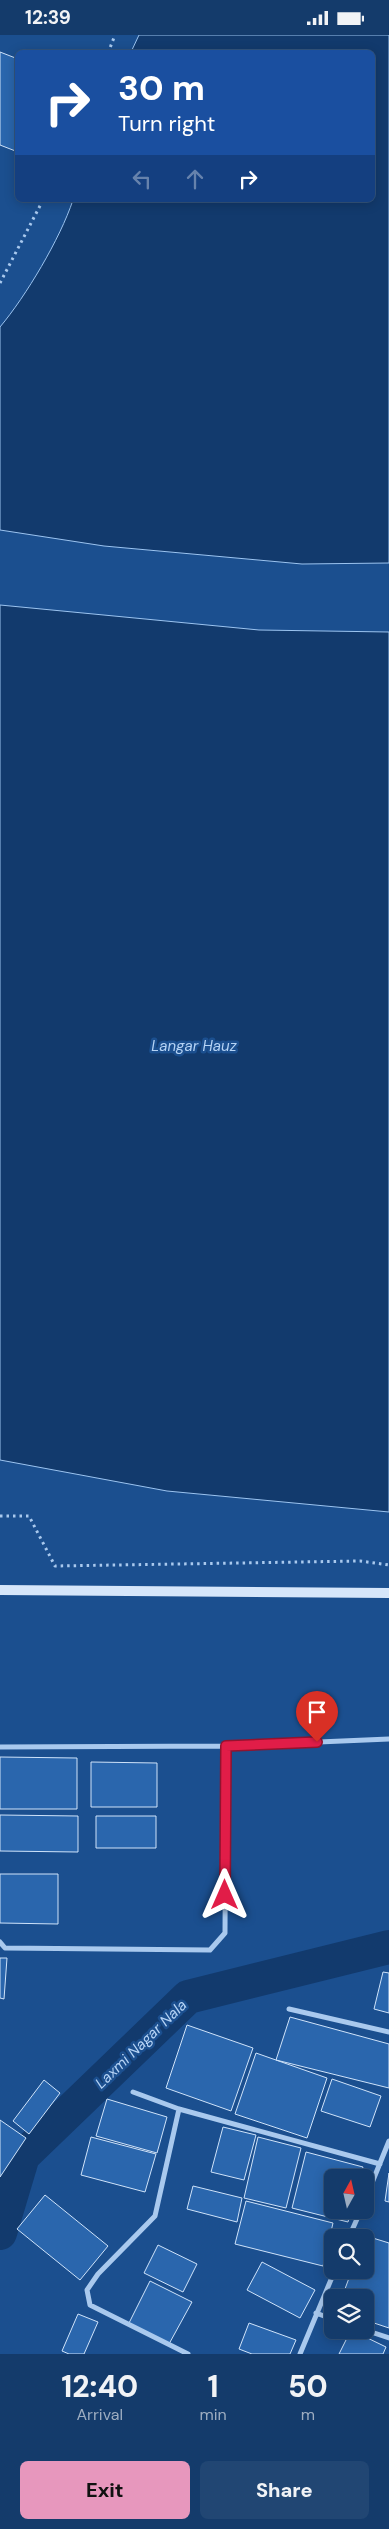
<!DOCTYPE html>
<html lang="en">
<head>
<meta charset="utf-8">
<style>
	:root { --surface:#143b6b; --page:#214673; --text:#f1f3f6; --muted:#9dadc1; --line:#33557e; --accent:#e797bd }
	body { margin:0; font-family:"DM Sans",sans-serif; background:var(--page); color:var(--text); height:100vh; display:flex; flex-direction:column; font-size:19px; white-space:nowrap }
	* { box-sizing:border-box; margin:0 }
	p { font-size:16px; color:var(--muted) }
	.icon { flex:none; width:28px; height:28px; fill:none; stroke:currentColor; stroke-width:2; stroke-linecap:round; stroke-linejoin:round }
	.map { position:relative; height:2319px; overflow:hidden }
	.drawer { display:flex; flex-direction:column; background:var(--surface); flex:1 }
	.drawer>* { flex:none }
	.top-card { position:absolute; left:15px; top:15px; width:360px; height:152px; border-radius:8px; box-shadow:0 2px 12px #0003,0 0 0 1px var(--line); background:#1a4fa0; color:#fff; overflow:hidden }
	.needle { width:32px; rotate:8deg }
	.tools { position:absolute; left:324px; top:2134px; display:grid; gap:10px }
	.tools a { display:grid; place-items:center; width:50px; height:50px; border-radius:8px; background:var(--surface); box-shadow:0 2px 12px #0003,0 0 0 1px var(--line); font-size:25px }
	.pin { position:absolute; display:grid; place-items:center; width:42px; height:42px; color:#fff; margin:-51px -21px; border-radius:50% 50% 50% 0; rotate:-45deg; box-shadow:0 0 5px #0007 }
	.pin .icon { rotate:45deg }
	.me { position:absolute; width:55px; margin:-28px; rotate:0deg; stroke-linejoin:round; filter:drop-shadow(0 0 4px #0008) }
	.turn { display:flex; align-items:center; gap:18px; height:105px; padding:0 20px; font-size:22px }
	.turn .icon { width:65px; height:65px; stroke-width:2.5 }
	.turn b { display:block; font-size:35px; line-height:42px }
	.lanes { display:flex; align-items:center; height:48px; padding:0 20px; background:#0003; justify-content:center; gap:25px; direction:ltr }
	.lanes .off { opacity:.35 }
	.eta { display:flex; justify-content:space-evenly; align-items:center; height:85px; text-align:center }
	.eta b { font-size:30px; font-weight:800; line-height:35px }
	.cta { display:flex; gap:10px; margin-top:auto; padding:10px 20px }
	.cta a { flex:1; height:58px; border-radius:8px; background:var(--accent); color:#111; font-size:20px; font-weight:800; line-height:58px; text-align:center }
	.cta a+a { background:var(--page); color:var(--text) }
	.status { display:flex; justify-content:space-between; align-items:center; height:35px; padding:0 25px; background:var(--surface); direction:ltr }
	.status svg { height:14px; fill:currentColor }
	.map>svg:first-child { display:block }
</style>
</head>
<body>
<div class="status"><b>12:39</b><svg viewBox="0 0 49 12"><path d="M0 12V9h3v3zM5 12V6h3v6zM10 12V3h3v9zM15 12V0h3v12zM26 1h20v11H26zM47 4h2v5h-2z"/></svg></div>
<div class="map">
<svg width="389" height="2319" viewBox="0 0 389 2319">
	<rect width="100%" height="100%" fill="#1b4f8f"/>
	<path fill="#123a6d" stroke="#9cc4f0" d="M139,0H389V528L302,529L104,511L0,495V292C26,261 60,204 73,165H372V18L131,17Z
		M0,570L259,595L389,597V1477L167,1456L0,1425Z"/>
	<g fill="none" stroke-linecap="round" stroke-linejoin="round">
		<path stroke="#123a6d" stroke-width="34" d="M0,2198L23,2121L188,1962L389,1912"/>
	</g>
	<path fill="#2a66ad" stroke="#cfe3fa" d="M0,17L18,24V117L0,110Z
		M0,1722L77,1723V1774H0Z
		M91,1727L157,1728V1772H91Z
		M0,1780L78,1781V1817L0,1816Z
		M96,1781H156V1813H96Z
		M0,1839H58V1889L0,1888Z
		M0,1923H7L4,1964L0,1963Z
		M383,1937L389,1938V1978L374,1974Z
		M290,1982L389,2009V2053L276,2025Z
		M187,1990L253,2013L231,2076L166,2053Z
		M256,2018L327,2043L307,2103L235,2079Z
		M332,2044L381,2061L370,2092L321,2076Z
		M44,2045L60,2058L29,2099L13,2086Z
		M107,2064L167,2082L157,2118L96,2101Z
		M0,2085L26,2103L0,2142Z
		M223,2092L256,2100L244,2145L211,2137Z
		M91,2102L156,2119L145,2157L81,2140Z
		M258,2102L301,2113L286,2173L244,2163Z
		M306,2117L363,2132L360,2142H332V2175H351L348,2187L292,2173Z
		M389,2138V2167L385,2166Z
		M193,2151L242,2163L237,2187L187,2174Z
		M45,2160L108,2211L80,2245L17,2194Z
		M246,2166L333,2188L323,2231L235,2209Z
		M363,2200L389,2208V2293L365,2285V2262H342L352,2235H365Z
		M158,2210L197,2229L183,2257L144,2238Z
		M262,2227L315,2255L300,2283L247,2255Z
		M150,2246L192,2267L169,2309L129,2288Z
		M78,2279L98,2287L84,2319H69L62,2316Z
		M249,2288L296,2305L290,2319H252L239,2314Z
		M351,2295L386,2312L383,2319H339Z"/>
	<g fill="none" stroke-linecap="round" stroke-linejoin="round">
		<path stroke="#a9c9ee" stroke-width="3" stroke-dasharray="2.5 4" stroke-linecap="butt" d="M108,18L115,0
			M0,248L43,165
			M0,1481H29L55,1531L360,1526L389,1530"/>
		<path stroke="#a9c9ee" stroke-width="5" d="M0,1712L226,1711L389,1704
			M0,1907L5,1913L210,1915L225,1898L226,1711
			M289,1974L389,1997
			M133,2057L179,2074L380,2129
			M179,2074L155,2181L98,2239L87,2255L90,2270L188,2319
			M365,2165L389,2106
			M349,2202L361,2175
			M316,2278L332,2284
			M365,2295L389,2303
			M300,2319L335,2235"/>
		<path stroke="#d6e6fa" stroke-width="10" d="M0,1555L389,1558"/>
	</g>
	<g fill="none" stroke-linecap="round" stroke-linejoin="round">
		<g stroke="#92132f" stroke-width="12">
			<path id="route" d="M225,1860L226,1711L317,1707"/>
		</g>
		<use href="#route" stroke="#e11d48" stroke-width="9"/>
	</g>
	<g text-anchor="middle" stroke-width="5" stroke-linejoin="round" paint-order="stroke">
		<g font-size="15" font-style="italic" fill="#b5d3f5" stroke="#1b4f8f">
			<text x="194" y="1016">Langar Hauz</text>
			<text transform="translate(141 2009) rotate(-44)" y="5">Laxmi Nagar Nala</text>
		</g>
	</g>
</svg>
<div class="tools">
<a><svg class="needle" viewBox="-14 -14 28 28"><path d="M0-13l5 13h-10z" fill="#e53935"/><path d="M0 13l5-13h-10z" fill="#9dadc1"/></svg></a>
<a><svg class="icon" aria-label="search" viewBox="0 0 24 24"><circle cx="10" cy="10" r="6"/><path d="M15 15l6 6"/></svg></a>
<a><svg class="icon" aria-label="layers" viewBox="0 0 24 24"><path d="M12 4l9 5-9 5-9-5zM3 14l9 5 9-5"/></svg></a>
</div>
<div class="pin" style="left:317px;top:1707px;background:#d93025"><svg class="icon" aria-label="arrive" viewBox="0 0 24 24"><path d="M6 21V4h12l-3 4 3 4H6"/></svg></div>
<svg class="me" style="left:225px;top:1860px" viewBox="-20 -20 40 40"><path d="M0-17L14 15 0 8-14 15z" fill="#e11d48" stroke="#fff" stroke-width="4"/></svg>
<div class="top-card">
<div class="turn"><svg class="icon" aria-label="right" viewBox="0 0 24 24"><path d="M7 20v-9h11M14 6l5 5-5 5"/></svg><div><b>30 m</b>Turn right</div></div>
<div class="lanes"><svg class="icon off" aria-label="left" viewBox="0 0 24 24"><path d="M17 20v-9H6M10 6l-5 5 5 5"/></svg><svg class="icon off" aria-label="ahead" viewBox="0 0 24 24"><path d="M12 20V5M6 11l6-6 6 6"/></svg><svg class="icon" aria-label="right" viewBox="0 0 24 24"><path d="M7 20v-9h11M14 6l5 5-5 5"/></svg></div>
</div>
</div>
<section class="drawer">
<div class="eta">
<div><b>12:40</b><p>Arrival</p></div>
<div><b>1</b><p>min</p></div>
<div><b>50</b><p>m</p></div>
</div>
<div class="cta"><a>Exit</a><a>Share</a></div>
</section>
</body>
</html>
